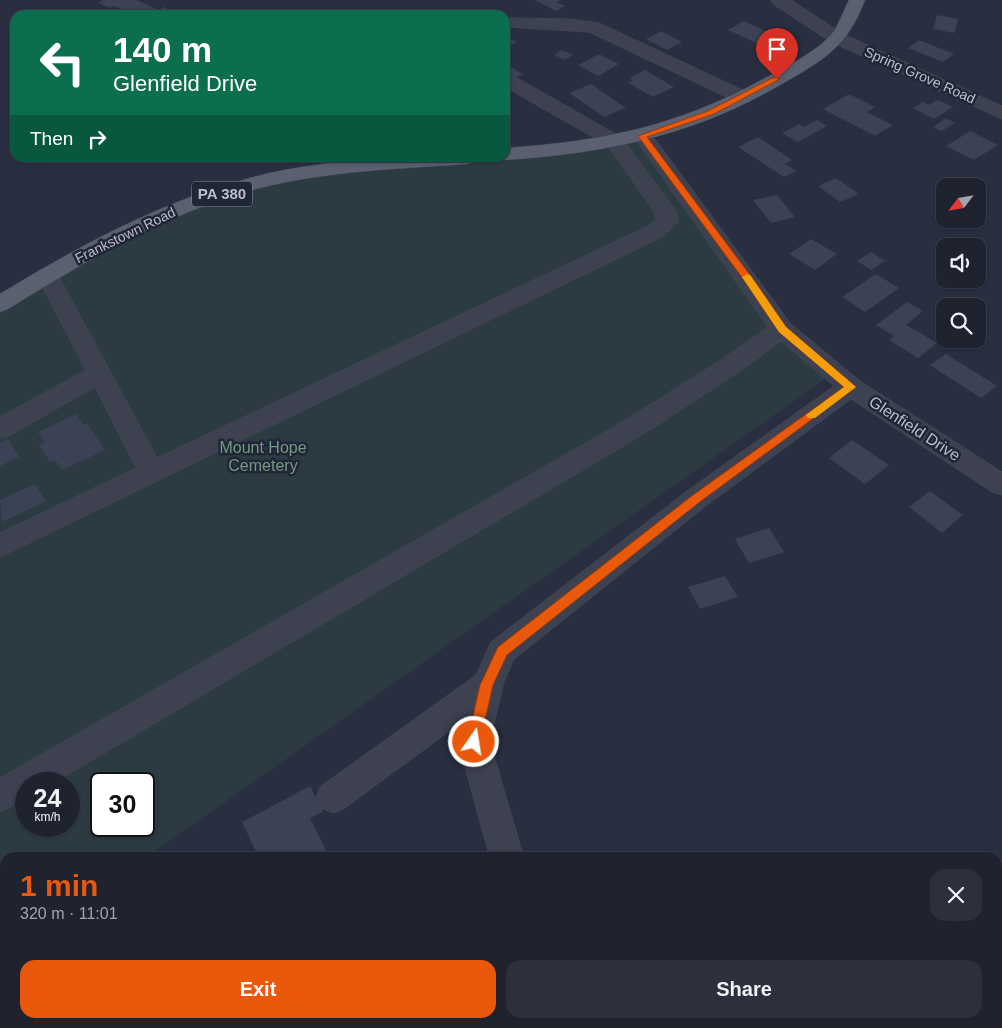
<!DOCTYPE html>
<html lang="en">
<head>
<meta charset="utf-8">
<style>
	:root { --surface:#1f2330; --page:#2c2f3c; --text:#f1f3f6; --muted:#a1a4ab; --line:#3c404c; --accent:#ea580c }
	body { margin:0; font-family:Helvetica,sans-serif; background:var(--page); color:var(--text); height:100vh; display:flex; flex-direction:column; font-size:19px; white-space:nowrap }
	* { box-sizing:border-box; margin:0 }
	p { font-size:16px; color:var(--muted) }
	.icon { flex:none; width:28px; height:28px; fill:none; stroke:currentColor; stroke-width:2; stroke-linecap:round; stroke-linejoin:round }
	.map { position:relative; flex:1; overflow:hidden }
	.side { position:absolute; left:0px; top:852px; width:1002px; height:176px; display:flex; flex-direction:column; background:var(--surface); border-radius:15px 15px 0 0; box-shadow:0 1px 4px #0004,0 0 0 1px var(--line) }
	.side>* { flex:none }
	.banner { position:absolute; left:10px; top:10px; width:500px; height:152px; border-radius:15px; box-shadow:0 1px 4px #0004,0 0 0 1px var(--line); background:#0b6e4f; color:#fff; overflow:hidden }
	.needle { width:32px; rotate:239deg }
	.buttons { position:absolute; left:936px; top:178px; display:grid; gap:10px }
	.buttons a { display:grid; place-items:center; width:50px; height:50px; border-radius:10px; background:var(--surface); box-shadow:0 1px 4px #0004,0 0 0 1px var(--line); font-size:25px }
	.speed { position:absolute; left:15px; top:772px; display:flex; gap:10px; font-size:25px; font-weight:700; text-align:center }
	.speed>* { display:grid; place-content:center; width:65px; height:65px; border-radius:50%; background:var(--surface); box-shadow:0 1px 4px #0004,0 0 0 1px var(--line); line-height:1 }
	.speed small { font-size:12px; font-weight:400 }
	.speed .limit { border:2px solid #111; border-radius:8px; background:#fff; color:#111 }
	.pin { position:absolute; display:grid; place-items:center; width:42px; height:42px; color:#fff; margin:-51px -21px; border-radius:50% 50% 50% 0; rotate:-45deg; box-shadow:0 0 5px #0007 }
	.pin .icon { rotate:45deg }
	.me { position:absolute; width:55px; margin:-28px; rotate:13deg; stroke-linejoin:round; filter:drop-shadow(0 0 4px #0008) }
	.turn { display:flex; align-items:center; gap:18px; height:105px; padding:0 20px; font-size:22px }
	.turn .icon { width:65px; height:65px; stroke-width:2.5 }
	.turn b { display:block; font-size:35px; line-height:42px }
	.then { display:flex; align-items:center; height:48px; padding:0 20px; background:#0003; gap:10px; font-size:19px }
	.round { display:grid; place-items:center; flex:none; width:52px; height:52px; border-radius:15px; background:var(--page) }
	.summary { display:flex; align-items:center; justify-content:space-between; height:85px; padding:0 20px }
	h1 { font-size:30px; font-weight:600; line-height:38px; color:var(--accent) }
	.primary-button { display:flex; gap:10px; margin-top:auto; padding:10px 20px }
	.primary-button a { flex:1; height:58px; border-radius:15px; background:var(--accent); color:#fff; font-size:20px; font-weight:600; line-height:58px; text-align:center }
	.primary-button a+a { background:var(--page); color:var(--text) }
	.map>svg:first-child { display:block }
</style>
</head>
<body>
<div class="map">
<svg width="1002" height="1028" viewBox="0 0 1002 1028">
	<rect width="100%" height="100%" fill="#292f40"/>
	<path fill="#2b3b41" fill-rule="evenodd" d="M643,136L752,285L834,373L147,857L5,858V957L0,961V304L203,199L355,166L467,158H505ZM26,784H69V826H26ZM101,784H144V826H101Z"/>
	<path fill="#3b4256" d="M103,0H136L159,10L164,7L171,10L167,12L171,14L168,15H136L114,6L110,8L98,3Z
		M535,0H561L556,2L565,6L556,11Z
		M32,9L49,14L22,15Z
		M937,15L958,19L954,33L933,29Z
		M744,21L779,37L763,46L728,30Z
		M661,31L682,42L667,50L646,39Z
		M508,38L517,42L505,49V39Z
		M919,40L954,54L943,62L908,48Z
		M561,50L573,55L565,60L554,55Z
		M599,54L619,64L598,76L578,65Z
		M511,67L523,74L515,78L505,73V70Z
		M645,70L674,87L653,97L628,83L633,81L629,78Z
		M591,84L626,108L604,117L569,93Z
		M849,94L875,107L867,112L893,125L875,136L823,109Z
		M938,100L953,107L934,119L913,108L923,102L929,105Z
		M946,118L955,123L942,131L933,127Z
		M817,120L827,126L798,142L782,133L799,124L804,127Z
		M970,131L998,145L974,160L946,146Z
		M758,137L792,160L785,164L797,171L784,177L738,147Z
		M836,178L859,194L840,202L818,186Z
		M777,195L795,217L771,223L753,200Z
		M811,239L837,254L815,270L789,254Z
		M871,252L885,261L871,270L857,261Z
		M876,274L899,288L865,312L842,297Z
		M907,302L923,311L906,325L937,343L918,358L889,340L894,336L876,325Z
		M946,354L997,386L981,398L930,365Z
		M76,414L83,425L87,423L105,450L62,470L55,460L50,462L39,445L45,442L38,432Z
		M8,439L19,457L0,466V443Z
		M852,440L889,465L865,484L829,458Z
		M35,484L46,501L2,522L0,500Z
		M930,491L963,515L942,533L909,507Z
		M769,528L784,552L749,563L735,539Z
		M725,576L738,597L700,609L688,587Z
		M310,786L323,812L310,818L327,852L317,858H282L278,851L266,858H259L242,822Z
		M1002,931V1014L998,1010V937Z
		M395,1024H432L433,1028H383Z"/>
	<g fill="none" stroke-linecap="round" stroke-linejoin="round">
		<g stroke="#464a5a" stroke-width="1">
			<path id="minor" d="M771,0H791L843,34L1002,106V119L831,42L773,4Z
				M510,18L570,19L599,23L749,93L751,97L749,101L742,103L735,101L589,32L505,27V19Z
				M505,73L512,75L621,137L676,211L678,222L664,236L0,557V533L136,468L95,387L9,436L0,438V417L86,370L36,275L39,270L47,268L55,270L58,275L157,458L648,226L656,220L654,211L607,145L505,87Z
				M643,130L650,132L790,323L860,381L1002,472V495L992,492L851,399L707,505L513,660L503,685L490,742L524,858H490L458,742L463,721L345,808L333,813L321,808L316,797L321,786L476,675L491,642L687,491L834,386L781,341L742,370L642,435L52,784H26V799L0,812V778L624,421L724,358L768,327L633,136L636,132Z
				M535,1024H573L574,1028H536Z"/>
		</g>
		<g stroke="#464a5a" stroke-width="1">
			<path id="major" d="M849,0H865C847,48 822,61 780,85C692,136 605,153 505,160L497,158H505V148C606,141 679,126 769,76C790,64 819,51 834,31C840,21 844,10 849,0Z
				M382,158H477L474,162L467,164C398,169 327,171 260,188C169,212 87,260 8,309L0,312V294C79,246 160,202 250,178C293,166 338,162 382,158Z"/>
		</g>
		<use href="#minor" fill="#3d4150" fill-rule="evenodd"/>
		<use href="#major" fill="#5b6070" fill-rule="evenodd"/>
	</g>
	<path fill="#ea580c" stroke="#983908" d="M774,77L780,79L714,114L647,137L756,283L786,327L856,387L701,501L507,655L493,685L480,742L478,746L474,748L469,746L467,742L480,685L498,647L693,495L844,387L779,332L749,287L638,136L708,111Z"/>
	<path fill="#f59e0b" d="M747,274L750,275L786,327L856,387L815,418H808L806,415L844,387L779,332L742,277Z"/>
	<g text-anchor="middle" stroke-width="5" stroke-linejoin="round" paint-order="stroke">
		<g font-size="14" fill="#babdcb" stroke="#212636">
			<text transform="translate(920 75) rotate(24)" y="5">Spring Grove Road</text>
			<text transform="translate(125 235) rotate(-26)" y="5">Frankstown Road</text>
		</g>
		<rect fill="#212636" stroke="#8c909e" stroke-width="1" x="192" y="181.5" width="60" height="25" rx="4"/>
		<g font-size="15" font-weight="bold" fill="#babdcb">
			<text x="222" y="199">PA 380</text>
		</g>
		<g font-size="16" fill="#babdcb" stroke="#212636">
			<text transform="translate(915 428) rotate(33)" y="6">Glenfield Drive</text>
		</g>
		<g font-size="16" fill="#739a82" stroke="#212636">
			<text x="263" y="453">Mount Hope<tspan x="263" dy="18">Cemetery</tspan></text>
		</g>
	</g>
</svg>
<div class="buttons">
<a><svg class="needle" viewBox="-14 -14 28 28"><path d="M0-13l5 13h-10z" fill="#e53935"/><path d="M0 13l5-13h-10z" fill="#a1a4ab"/></svg></a>
<a><svg class="icon" aria-label="sound" viewBox="0 0 24 24"><path d="M4 9h4l5-4v14l-5-4H4zM17 9q2 3 0 6"/></svg></a>
<a><svg class="icon" aria-label="search" viewBox="0 0 24 24"><circle cx="10" cy="10" r="6"/><path d="M15 15l6 6"/></svg></a>
</div>
<div class="speed"><div>24<small>km/h</small></div><div class="limit">30</div></div>
<div class="pin" style="left:777px;top:79px;background:#d93025"><svg class="icon" aria-label="arrive" viewBox="0 0 24 24"><path d="M6 21V4h12l-3 4 3 4H6"/></svg></div>
<svg class="me" style="left:474px;top:742px" viewBox="-20 -20 40 40"><circle r="17" fill="#ea580c" stroke="#fff" stroke-width="3"/><path d="M0-11L8 9 0 5-8 9z" fill="#fff"/></svg>
<div class="banner">
<div class="turn"><svg class="icon" aria-label="left" viewBox="0 0 24 24"><path d="M17 20v-9H6M10 6l-5 5 5 5"/></svg><div><b>140 m</b>Glenfield Drive</div></div>
<div class="then">Then<svg class="icon" aria-label="right" viewBox="0 0 24 24"><path d="M7 20v-9h11M14 6l5 5-5 5"/></svg></div>
</div>
<section class="side">
<div class="summary"><div><h1>1 min</h1><p>320 m · 11:01</p></div><a class="round"><svg class="icon" aria-label="close" viewBox="0 0 24 24"><path d="M6 6l12 12M18 6L6 18"/></svg></a></div>
<div class="primary-button"><a>Exit</a><a>Share</a></div>
</section>
</div>
</body>
</html>
